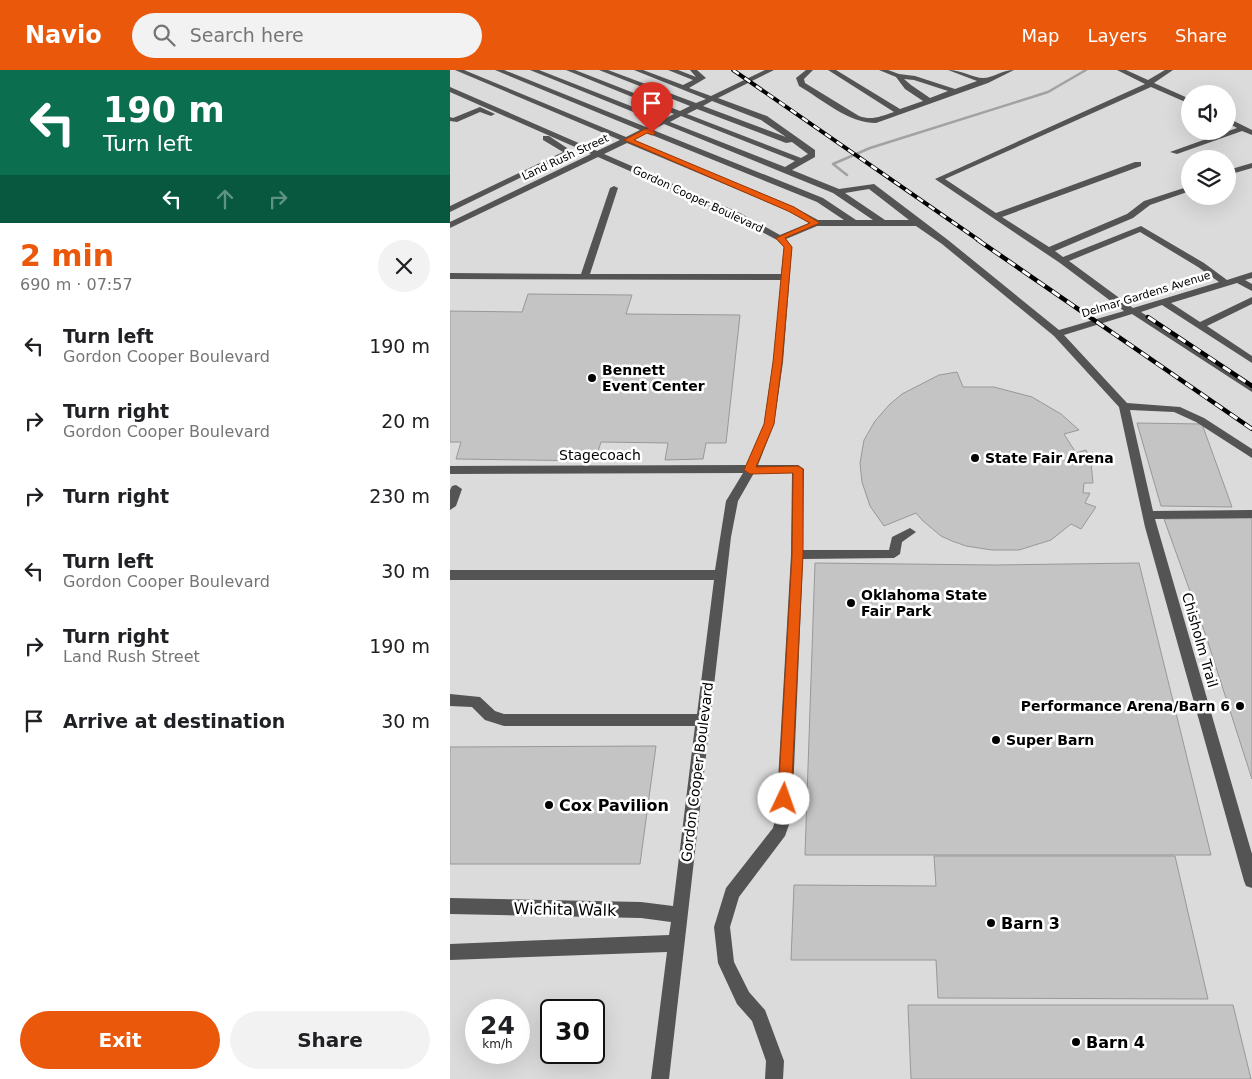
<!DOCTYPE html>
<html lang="en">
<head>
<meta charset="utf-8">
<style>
	:root { --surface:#fff; --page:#f2f2f2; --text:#202124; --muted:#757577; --accent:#ea580c }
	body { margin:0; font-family:"DejaVu Sans",sans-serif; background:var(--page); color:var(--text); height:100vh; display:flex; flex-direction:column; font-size:19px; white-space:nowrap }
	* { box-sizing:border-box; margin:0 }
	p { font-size:16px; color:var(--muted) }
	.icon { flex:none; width:28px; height:28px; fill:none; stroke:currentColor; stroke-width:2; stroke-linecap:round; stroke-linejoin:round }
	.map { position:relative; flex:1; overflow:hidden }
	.side { display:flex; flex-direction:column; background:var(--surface); width:450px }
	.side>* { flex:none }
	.top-card { background:#0b6e4f; color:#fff; overflow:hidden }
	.fabs { position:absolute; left:731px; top:15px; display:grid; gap:10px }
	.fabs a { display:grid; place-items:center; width:55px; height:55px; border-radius:50%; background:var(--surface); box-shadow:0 5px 20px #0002; font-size:25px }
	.speed { position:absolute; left:15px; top:929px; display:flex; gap:10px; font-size:25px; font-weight:700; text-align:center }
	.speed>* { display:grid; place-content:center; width:65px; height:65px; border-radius:50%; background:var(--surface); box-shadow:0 5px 20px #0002; line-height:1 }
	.speed small { font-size:12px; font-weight:400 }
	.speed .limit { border:2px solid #111; border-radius:8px; background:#fff; color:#111 }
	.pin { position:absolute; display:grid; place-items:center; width:42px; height:42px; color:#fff; margin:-51px -21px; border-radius:50% 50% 50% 0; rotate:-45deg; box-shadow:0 0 5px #0007 }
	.pin .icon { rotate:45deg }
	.me { position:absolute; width:55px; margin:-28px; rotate:3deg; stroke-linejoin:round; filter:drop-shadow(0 0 4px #0008) }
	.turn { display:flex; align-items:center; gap:18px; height:105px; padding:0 20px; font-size:22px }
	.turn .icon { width:65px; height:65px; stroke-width:2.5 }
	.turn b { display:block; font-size:35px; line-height:42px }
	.lanes { display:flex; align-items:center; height:48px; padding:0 20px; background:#0003; justify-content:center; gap:25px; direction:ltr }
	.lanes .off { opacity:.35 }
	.round { display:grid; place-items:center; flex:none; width:52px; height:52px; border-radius:26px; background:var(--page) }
	.summary { display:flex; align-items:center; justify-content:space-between; height:85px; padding:0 20px }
	h1 { font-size:30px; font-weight:800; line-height:38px; color:var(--accent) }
	.cta { display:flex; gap:10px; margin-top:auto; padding:10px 20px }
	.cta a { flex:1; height:58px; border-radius:30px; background:var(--accent); color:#fff; font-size:20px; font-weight:800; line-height:58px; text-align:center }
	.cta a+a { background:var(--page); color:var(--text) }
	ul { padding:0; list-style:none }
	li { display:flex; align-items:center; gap:15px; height:75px; padding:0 20px }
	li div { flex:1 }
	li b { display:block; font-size:19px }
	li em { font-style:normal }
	header { display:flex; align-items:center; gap:30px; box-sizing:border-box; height:70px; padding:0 25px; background:var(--accent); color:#fff }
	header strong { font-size:24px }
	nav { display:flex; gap:28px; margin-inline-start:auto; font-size:18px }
	.search { width:350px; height:45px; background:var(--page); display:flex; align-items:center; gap:12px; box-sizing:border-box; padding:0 18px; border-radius:28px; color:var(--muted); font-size:19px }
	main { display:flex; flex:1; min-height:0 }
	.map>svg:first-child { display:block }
</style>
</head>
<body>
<header>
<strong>Navio</strong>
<div class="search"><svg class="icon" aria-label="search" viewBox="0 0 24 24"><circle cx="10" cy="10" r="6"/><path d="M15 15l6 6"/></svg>Search here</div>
<nav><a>Map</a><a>Layers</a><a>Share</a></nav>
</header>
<main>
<section class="side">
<div class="top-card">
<div class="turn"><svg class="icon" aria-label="left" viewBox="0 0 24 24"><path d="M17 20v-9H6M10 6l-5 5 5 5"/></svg><div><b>190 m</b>Turn left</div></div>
<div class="lanes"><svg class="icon" aria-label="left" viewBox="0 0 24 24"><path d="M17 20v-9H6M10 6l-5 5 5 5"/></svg><svg class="icon off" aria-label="ahead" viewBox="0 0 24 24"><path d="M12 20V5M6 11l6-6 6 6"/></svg><svg class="icon off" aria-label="right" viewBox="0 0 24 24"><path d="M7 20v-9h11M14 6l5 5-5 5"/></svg></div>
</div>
<div class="summary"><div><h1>2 min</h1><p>690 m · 07:57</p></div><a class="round"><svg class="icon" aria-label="close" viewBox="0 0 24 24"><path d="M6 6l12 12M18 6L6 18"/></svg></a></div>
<ul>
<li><svg class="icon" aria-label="left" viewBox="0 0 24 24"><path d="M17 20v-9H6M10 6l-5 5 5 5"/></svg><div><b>Turn left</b><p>Gordon Cooper Boulevard</p></div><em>190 m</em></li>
<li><svg class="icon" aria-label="right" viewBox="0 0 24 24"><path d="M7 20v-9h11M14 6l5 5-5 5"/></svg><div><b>Turn right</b><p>Gordon Cooper Boulevard</p></div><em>20 m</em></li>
<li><svg class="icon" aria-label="right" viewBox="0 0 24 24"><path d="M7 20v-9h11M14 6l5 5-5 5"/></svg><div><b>Turn right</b></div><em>230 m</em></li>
<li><svg class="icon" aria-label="left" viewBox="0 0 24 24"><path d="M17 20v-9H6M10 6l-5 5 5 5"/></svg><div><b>Turn left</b><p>Gordon Cooper Boulevard</p></div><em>30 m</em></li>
<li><svg class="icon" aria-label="right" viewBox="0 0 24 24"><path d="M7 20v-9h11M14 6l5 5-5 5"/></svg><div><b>Turn right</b><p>Land Rush Street</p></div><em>190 m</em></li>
<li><svg class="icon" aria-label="arrive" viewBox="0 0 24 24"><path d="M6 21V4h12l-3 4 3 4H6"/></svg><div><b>Arrive at destination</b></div><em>30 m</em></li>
</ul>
<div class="cta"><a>Exit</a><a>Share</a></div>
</section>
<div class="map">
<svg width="802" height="1009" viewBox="0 0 802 1009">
	<rect width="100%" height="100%" fill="#fff"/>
	<path fill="#dbdbdb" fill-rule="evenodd" d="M0,0H802V1009H0ZM740,24H778V61H740ZM740,89H778V126H740ZM26,940H69V982H26ZM101,940H144V982H101Z"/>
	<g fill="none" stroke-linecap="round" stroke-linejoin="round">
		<path stroke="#a2a2a2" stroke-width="2.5" d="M397,105L383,94L420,78L598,22L636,0"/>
	</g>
	<path fill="#c4c4c4" stroke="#989898" d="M78,224L182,225L176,244L290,245L276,373H256L253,389L215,390L218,373L151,372L145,391L6,389L11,372H0V241L72,242Z
		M507,302L513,317H544L582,327L611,344L629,360L614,364L626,383L636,380L641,393L643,413H634L633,423H640L635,433L646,437L631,459L621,454L601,470L569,480H542L516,476L502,471L491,466L473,451L466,443L434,456L420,436L412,412L410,393L414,370L425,351L440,334L452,324L489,305Z
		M687,353L752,354L782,437L711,436Z
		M802,448V709L755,563L714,449Z
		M365,493L544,495L689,493L761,785H355Z
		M206,676L190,794H0V677Z
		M484,786H725L758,929L488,928L486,890H341L344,815L486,816Z
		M458,935H783L801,1009H461Z"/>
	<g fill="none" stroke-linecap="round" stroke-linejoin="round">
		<path fill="#545454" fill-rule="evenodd" d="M5,0H14L176,67L190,60L45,0H54L196,57L208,52L80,0H89L214,49L224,44L116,0H125L230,41L240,36L149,0H158L246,33L256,29L184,0H193L233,15L243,10L218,0H228L246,7L240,0H247L256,8L239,18L261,26L315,0H324L268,28L317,46L365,80V87L342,100L389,119L424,114L498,170L609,260L674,241L610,193L485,109L695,14L667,0H676L698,10L715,0H723L704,13L740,29V34L701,17L495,109L546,143L685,92H691V96L552,147L599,177L677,144L694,131L740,116V121L700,135L683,148L605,181L613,187L691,156L754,193L777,210L802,202V208L795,210L802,214V221L787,213L721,233L750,252L802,227V234L757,256L802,286V293L712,235L691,242L802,314V322L682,244L614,265L677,333L730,337L754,348L802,379V388L746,352L724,342L680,340L703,441L802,440V448L705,449L802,784V818L796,816L794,811L695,457L669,337L604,266L492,174L466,156H367L336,169L342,177L333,292L324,354L308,395H348L354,399L353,480H439L442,467L460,458L466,462L452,472L450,484L444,488L353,489L342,746L335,766L289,827L280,857L284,892L299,922L315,940L334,991L333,1009H315L316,991L302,951L287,934L268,893L264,857L276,818L323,758L326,746L341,485L342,403H304L288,431L281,467L219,1009H201L217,882L0,890V874L219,865L221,852L191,848L0,844V828L191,832L223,836L245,656H54L35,650L22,637L0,636V624L30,627L45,641L54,644H247L264,510H0V500H265L276,431L293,403L0,404V396L296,395L314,354L323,292L331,210L0,209V203L131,204L160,118L164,116L168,118L140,204H331L334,177L327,170L284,147L148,87L0,158V152L141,84L0,22V17L147,81L170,70ZM262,31L311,50L336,67L253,36ZM247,39L336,73L342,72L358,84L351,88L237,44ZM231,46L345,91L335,97L220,52ZM214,54L383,123L423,150H406L373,128L203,60ZM197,63L367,132L394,150H368L344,137L183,70ZM177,73L338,141L359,153L330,165L290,143L154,84ZM419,119L459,150H435L395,123ZM690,162L748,197L769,212L683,238L619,191Z
			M356,0H363L354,9L355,13L409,46C422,51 431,46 444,42L378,0H386L450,39L473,31L455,19L446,7L429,0H438L449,4L465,6L505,19L527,11L498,0C511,0 524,8 533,8C543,8 552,0 564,0L538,13L426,53C398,53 373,30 349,16L346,8ZM454,9L464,10L498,21L480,28L461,15Z
			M30,37L45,44L41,46L30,42L7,52L0,51V47L3,48Z
			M778,48L802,60V65L792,61L727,84L720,82L787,58L778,53Z
			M93,66H99L123,82L0,142V136L113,82L93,70Z
			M802,93V98L778,105V100Z
			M6,415L12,419L6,436L0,440V420L2,416Z"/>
		<g stroke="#000" stroke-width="4">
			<path id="rail-far1" d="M283,0L530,171"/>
		</g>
		<g stroke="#000" stroke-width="4.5">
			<path id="rail" d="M528,170L802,359
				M698,247L802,316"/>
		</g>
		<use href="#rail-far1" stroke="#fff" stroke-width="2.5" stroke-dasharray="7" stroke-linecap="butt"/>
		<use href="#rail" stroke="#fff" stroke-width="3" stroke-dasharray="9" stroke-linecap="butt"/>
	</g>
	<path fill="#ea580c" stroke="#983908" d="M195,59H200L206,63L202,65L197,63L184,70L344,137L370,153L335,168L342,177L332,292L324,354L306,397L348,396L353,399V485L341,729L339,733L334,735L330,733L328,729L342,485L343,403L300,404L294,400L314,354L323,292L334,177L326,168L360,153L338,141L174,70Z"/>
	<g fill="#000" stroke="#fff" stroke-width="2">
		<circle cx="142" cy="308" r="5"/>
		<circle cx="525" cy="388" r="5"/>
		<circle cx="401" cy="533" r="5"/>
		<circle cx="790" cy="636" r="5"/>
		<circle cx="546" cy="670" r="5"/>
		<circle cx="99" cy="735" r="5"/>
		<circle cx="541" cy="853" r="5"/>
		<circle cx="626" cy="972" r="5"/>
	</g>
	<g text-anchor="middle" stroke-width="5" stroke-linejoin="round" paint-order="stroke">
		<g font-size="11" fill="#000" stroke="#fff">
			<text transform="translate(115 87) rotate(-25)" y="4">Land Rush Street</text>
			<text transform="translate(248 129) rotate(25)" y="4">Gordon Cooper Boulevard</text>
			<text transform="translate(696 224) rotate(-17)" y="4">Delmar Gardens Avenue</text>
		</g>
		<g font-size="14" font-weight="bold" fill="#000" stroke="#fff" text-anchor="start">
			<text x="152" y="305">Bennett<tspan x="152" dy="16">Event Center</tspan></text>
			<text x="535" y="393">State Fair Arena</text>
			<text x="411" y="530">Oklahoma State<tspan x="411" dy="16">Fair Park</tspan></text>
			<text x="780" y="641" text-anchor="end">Performance Arena/Barn 6</text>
			<text x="556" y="675">Super Barn</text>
		</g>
		<g font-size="14" fill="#000" stroke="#fff">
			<text x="150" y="390">Stagecoach</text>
			<text transform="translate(750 570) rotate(74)" y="5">Chisholm Trail</text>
			<text transform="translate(247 702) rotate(-83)" y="5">Gordon Cooper Boulevard</text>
		</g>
		<g font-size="16" font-weight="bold" fill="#000" stroke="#fff" text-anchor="start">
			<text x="109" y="741">Cox Pavilion</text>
			<text x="551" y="859">Barn 3</text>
			<text x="636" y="978">Barn 4</text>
		</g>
		<g font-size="16" fill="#000" stroke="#fff">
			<text transform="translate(115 839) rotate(1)" y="6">Wichita Walk</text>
		</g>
	</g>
</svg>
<div class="fabs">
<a><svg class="icon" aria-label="sound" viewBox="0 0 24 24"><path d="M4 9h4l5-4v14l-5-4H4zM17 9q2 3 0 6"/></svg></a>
<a><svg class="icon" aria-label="layers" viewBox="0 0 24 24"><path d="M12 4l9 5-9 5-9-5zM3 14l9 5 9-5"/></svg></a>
</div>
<div class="speed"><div>24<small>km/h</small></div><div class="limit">30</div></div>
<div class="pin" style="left:202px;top:63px;background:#d93025"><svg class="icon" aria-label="arrive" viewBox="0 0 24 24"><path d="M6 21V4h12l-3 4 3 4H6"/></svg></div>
<svg class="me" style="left:334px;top:729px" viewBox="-20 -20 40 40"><circle r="19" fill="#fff"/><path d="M0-13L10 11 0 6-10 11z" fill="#ea580c"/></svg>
</div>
</main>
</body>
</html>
